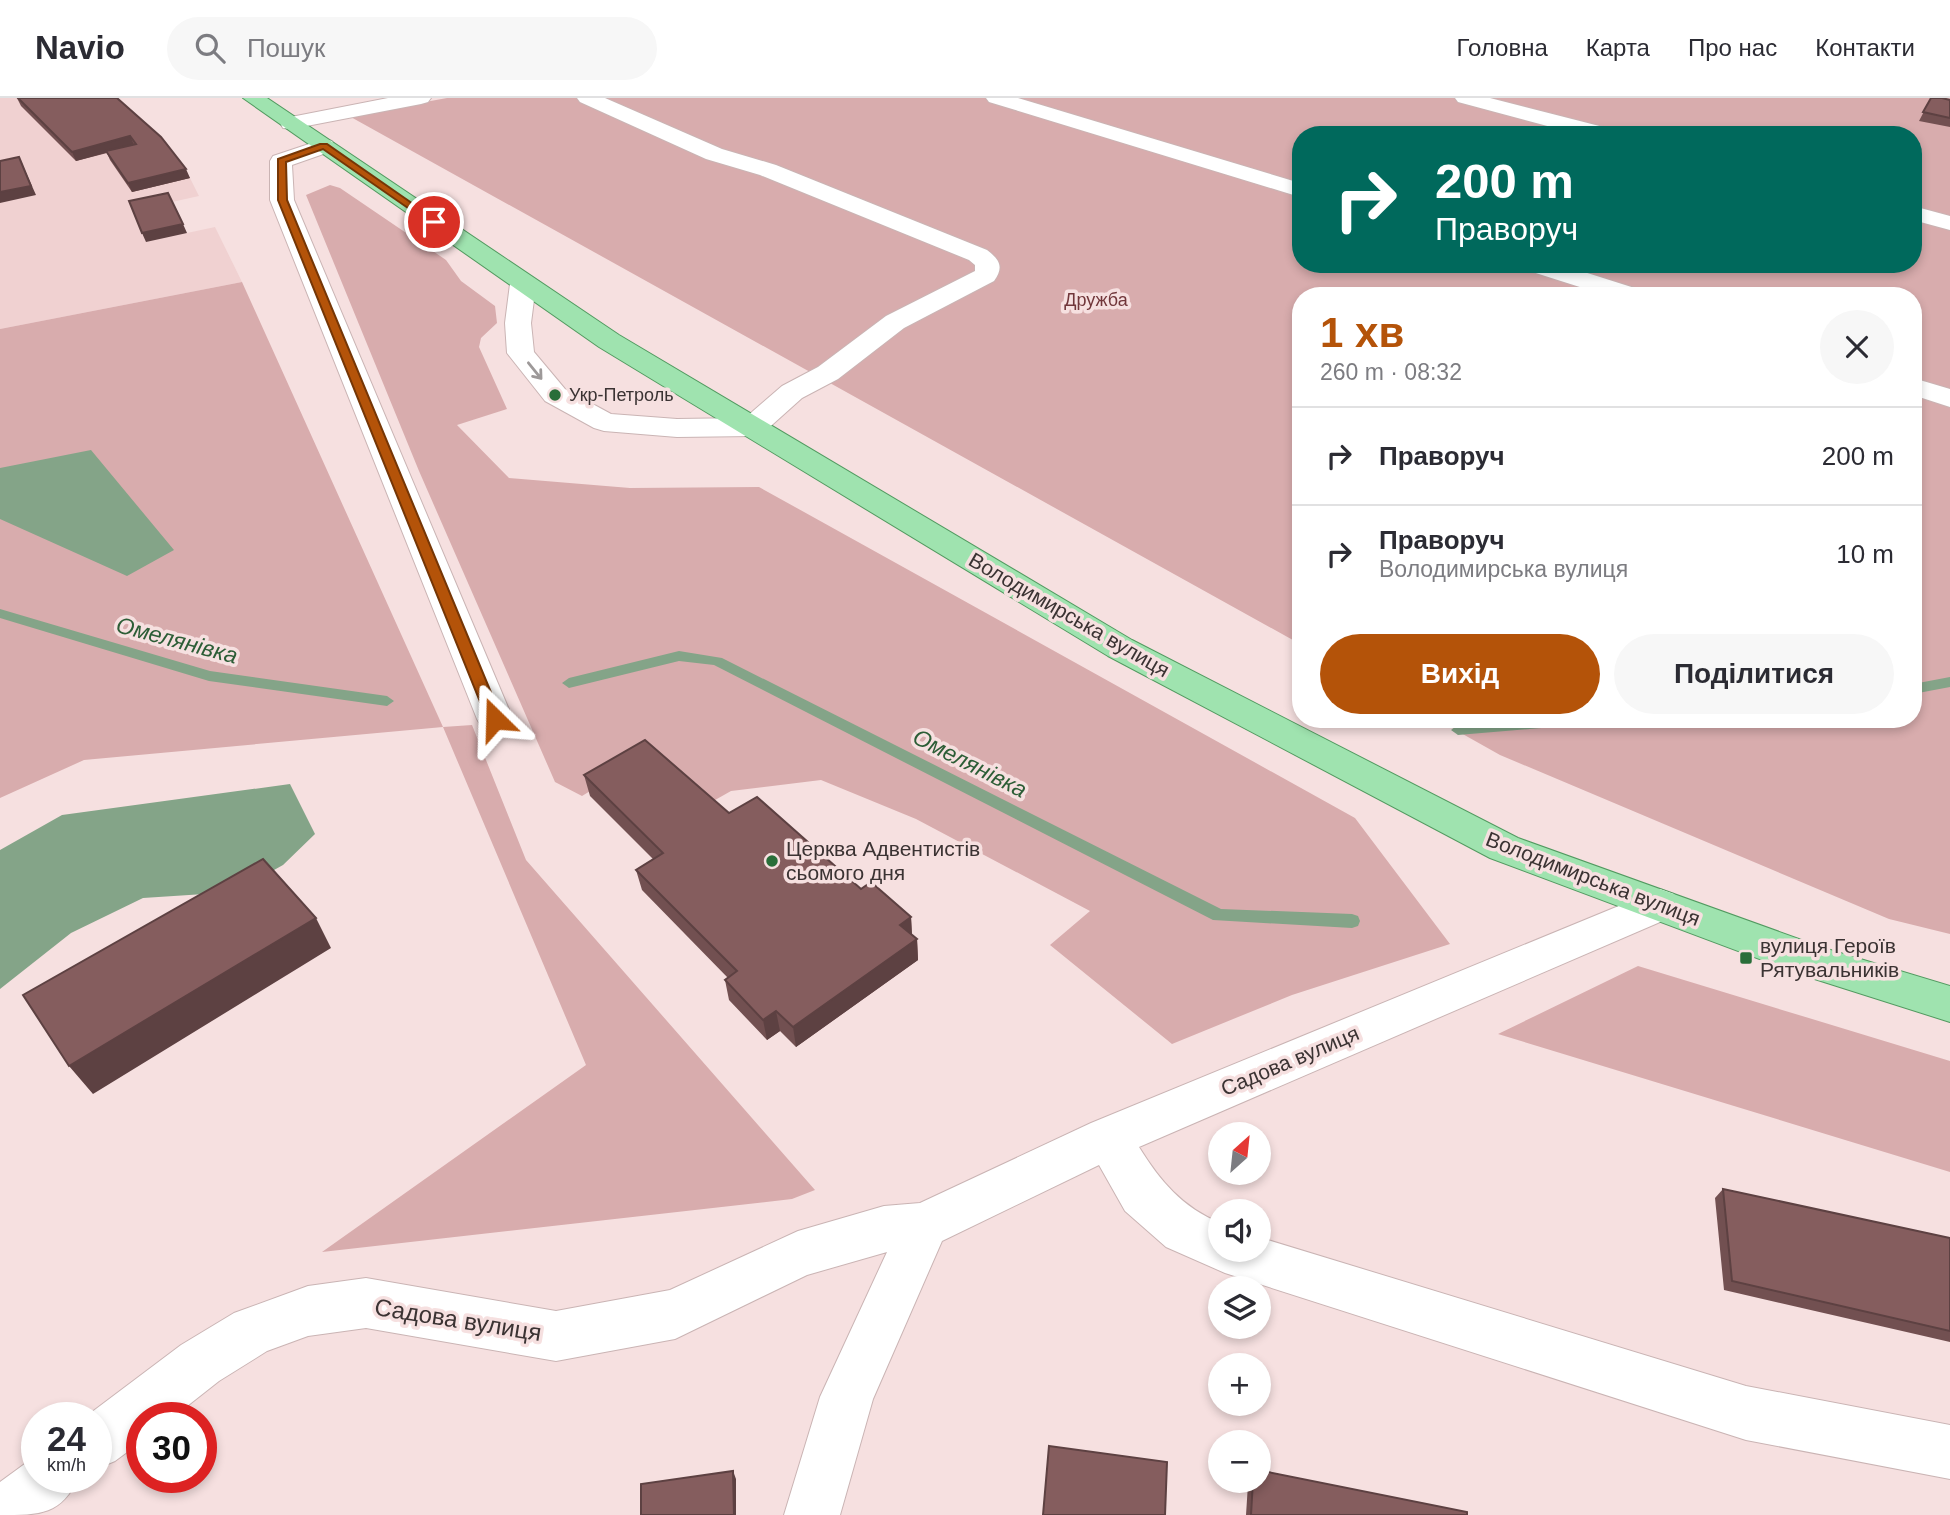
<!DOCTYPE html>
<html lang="uk">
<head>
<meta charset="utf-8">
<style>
	:root { --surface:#fff; --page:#f7f7f7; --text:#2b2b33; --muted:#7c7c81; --line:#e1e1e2; --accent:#b45309 }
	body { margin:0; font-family:Arial,sans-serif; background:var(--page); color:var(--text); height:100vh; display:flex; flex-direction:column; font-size:26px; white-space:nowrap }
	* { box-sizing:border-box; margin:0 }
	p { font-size:23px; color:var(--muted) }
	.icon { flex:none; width:38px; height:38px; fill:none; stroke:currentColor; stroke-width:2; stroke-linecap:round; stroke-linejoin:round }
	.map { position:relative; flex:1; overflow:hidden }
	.panel { position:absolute; left:1292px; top:189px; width:630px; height:441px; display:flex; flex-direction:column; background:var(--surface); border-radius:28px; box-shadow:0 4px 10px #0003 }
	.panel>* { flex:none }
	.banner { position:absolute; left:1292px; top:28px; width:630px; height:147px; border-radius:28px; box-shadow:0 4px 10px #0003; background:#00695c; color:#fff; overflow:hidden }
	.needle { width:46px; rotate:27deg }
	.fabs { position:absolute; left:1208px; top:1024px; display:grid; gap:14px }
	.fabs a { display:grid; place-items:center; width:63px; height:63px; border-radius:50%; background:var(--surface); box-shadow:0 4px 10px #0003; font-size:35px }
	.speed { position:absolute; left:21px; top:1304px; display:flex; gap:14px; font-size:35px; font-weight:700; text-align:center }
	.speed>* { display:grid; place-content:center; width:91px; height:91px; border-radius:50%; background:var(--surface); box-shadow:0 4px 10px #0003; line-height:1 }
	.speed small { font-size:18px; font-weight:400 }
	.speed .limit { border:10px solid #d22; background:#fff; color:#111 }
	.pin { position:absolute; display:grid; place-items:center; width:60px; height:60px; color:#fff; margin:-30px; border:4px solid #fff; border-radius:50%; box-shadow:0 2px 7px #0007 }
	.me { position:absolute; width:77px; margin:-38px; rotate:338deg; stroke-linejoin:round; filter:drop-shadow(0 0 5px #0008) }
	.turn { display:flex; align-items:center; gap:24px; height:147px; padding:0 28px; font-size:32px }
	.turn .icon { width:91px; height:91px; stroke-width:2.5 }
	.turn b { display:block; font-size:49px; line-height:60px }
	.round { display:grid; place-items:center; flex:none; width:74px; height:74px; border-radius:37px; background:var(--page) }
	.headline { display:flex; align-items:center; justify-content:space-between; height:119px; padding:0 28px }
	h1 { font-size:42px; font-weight:800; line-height:52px; color:var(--accent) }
	.cta { display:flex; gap:14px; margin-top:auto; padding:14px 28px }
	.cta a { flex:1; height:80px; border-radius:42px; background:var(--accent); color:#fff; font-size:28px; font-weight:800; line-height:80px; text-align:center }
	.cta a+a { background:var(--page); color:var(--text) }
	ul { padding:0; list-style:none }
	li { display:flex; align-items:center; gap:21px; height:98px; padding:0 28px; border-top:2px solid var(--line) }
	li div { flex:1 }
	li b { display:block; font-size:26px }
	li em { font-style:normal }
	header { display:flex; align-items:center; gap:42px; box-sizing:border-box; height:98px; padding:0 35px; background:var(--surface); border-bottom:2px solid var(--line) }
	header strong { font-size:33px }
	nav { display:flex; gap:38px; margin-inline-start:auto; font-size:24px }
	.search { width:490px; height:63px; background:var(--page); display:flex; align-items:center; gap:18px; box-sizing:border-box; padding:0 24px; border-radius:38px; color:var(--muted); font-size:26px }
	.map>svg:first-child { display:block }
</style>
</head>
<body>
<header>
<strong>Navio</strong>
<div class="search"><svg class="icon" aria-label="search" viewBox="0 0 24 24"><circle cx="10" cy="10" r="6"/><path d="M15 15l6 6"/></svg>Пошук</div>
<nav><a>Головна</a><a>Карта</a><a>Про нас</a><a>Контакти</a></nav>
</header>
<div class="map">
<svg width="1950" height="1417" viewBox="0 0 1950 1417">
	<rect width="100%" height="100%" fill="#f6e0e0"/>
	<path fill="#f0d1d1" d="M0,0H111L165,48L190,80L199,98L172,104L187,135L215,129L242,184L0,231Z"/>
	<path fill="#d8acad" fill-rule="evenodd" d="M447,0H1950V836L1889,821L1500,657L1436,621H1913V198H1300V546L349,18ZM1300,37H1913V166H1300Z
		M330,87L340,90L446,162L461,183L495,208L497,225L481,240L479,249L507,311L457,327L509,380L630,390L759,389L1355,720L1450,846L1292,897L1172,946L1050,847L1090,813L916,721L821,682L731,693L708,706L651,656L582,698L555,684L419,373L306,97Z
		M242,184L443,629L472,627L526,762L815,1092L792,1101L322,1154L586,967L443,629L84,662L0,700V231Z
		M1638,868L1950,963V1074L1498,936Z"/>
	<path fill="#84a488" d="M91,352L174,452L127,478L0,421V370Z
		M290,686L315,736L283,767L235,794L143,800L71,835L0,891V752L62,717Z"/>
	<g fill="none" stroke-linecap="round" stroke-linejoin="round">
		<path fill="#84a488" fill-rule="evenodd" d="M0,511L210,573L387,598L394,603L387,608L209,583L0,520Z
			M679,553L722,560L1221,811L1352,816L1358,818L1360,823L1358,828L1352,830L1213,822L714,567L679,563L569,590L562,585L569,580Z
			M1950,579V589L1913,596V586Z
			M1524,621H1595L1588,626L1458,637L1451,632L1458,627Z"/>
		<g stroke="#cab4b4" stroke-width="2">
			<path id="minor" d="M388,0H431L428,4L421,6L291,31L283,30L280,25L283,20L291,19Z
				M577,0H605L722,51L776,67L987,152C1000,162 1004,169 994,183L904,230L838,281L802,300L763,335L753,338L677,339L604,333L594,330L545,303L507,255L505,225L510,186L514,181L523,178L532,181L536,186L531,225L534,254L565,291L611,316L677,321L745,320L782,288L818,269L886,218L975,173V167L969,162L760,77L706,61L580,4Z
				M986,0H1018L1300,85V99L989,4Z
				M1455,0H1490L1615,32L1618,37H1581L1458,4Z
				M324,41L332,43L335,48L332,53L292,67L294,102L513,621L508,630L495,634L482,630L477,621L270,102V63L273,58Z
				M1913,108L1950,118V132L1913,122Z
				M1520,166H1559L1644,193L1648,198H1608L1523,171Z
				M1913,280L1950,291V309L1913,297Z
				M1660,791L1674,796L1680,807L1674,818L1139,1049C1160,1083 1182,1109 1220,1125V1152H1258V1139L1746,1288L1950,1327V1381L1746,1342L1225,1175L1166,1149L1125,1113L1099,1067L942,1143L873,1301L840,1417H784L820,1299L887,1154L807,1177L675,1241L556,1263L366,1230L308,1238L267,1253L219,1283L172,1320H142V1343L115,1363L96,1371V1320H84L181,1247L234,1215L308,1188L366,1180L556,1213L670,1192L798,1133L884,1108L920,1105L1091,1025Z
				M37,1357V1379H79C61,1417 41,1417 0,1417V1384Z"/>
		</g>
		<g stroke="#529a60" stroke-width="2">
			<path id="major" d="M243,0H267L619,237L1132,542L1518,740L1824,850L1950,888V924L1802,877L1490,760L1108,558L599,249Z"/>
		</g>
		<use href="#minor" fill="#fff" fill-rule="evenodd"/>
		<use href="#major" fill="#9fe3af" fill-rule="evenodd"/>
	</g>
	<path fill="#725051" d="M17,0H117L190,80L132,94L110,62L107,55L76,63L21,8Z
		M1931,0L1950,2V29L1919,23Z
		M584,677L729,715L911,819L912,837L917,841L918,862L796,949L780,933L767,942L729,902L725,882L728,880L642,792L636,772L653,761L590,698Z
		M1723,1091L1950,1140V1244L1724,1192L1715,1100Z
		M1249,1382H1258L1467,1417H1246L1248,1386Z"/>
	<path fill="#5d4142" d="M130,38L134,47L76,63L72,54Z
		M19,59L36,97L0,105V94Z
		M186,71L190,80L132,94L128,85Z
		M183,126L187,135L146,144L142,135Z
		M911,819L912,839L900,827Z
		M316,820L331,850L93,996L69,968Z
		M917,841L918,862L796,949L793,929Z
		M776,913L780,933L767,942L763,922Z
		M733,1373L736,1381V1417H734Z"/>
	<path fill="#855d5e" stroke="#5d4142" stroke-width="2" d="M18,0H117L161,39L186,71L128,85L106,53L136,46L130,38L72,54Z
		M1931,0H1942L1950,2V20L1923,14Z
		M19,59L31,88L0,94V63Z
		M168,95L183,126L142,135L129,103Z
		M645,642L729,715L757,699L861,791L871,784L911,819L900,827L917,841L793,929L776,913L763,922L725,882L737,873L636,772L663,755L584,677Z
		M263,761L316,820L69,968L23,897Z
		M1723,1091L1950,1140V1233L1732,1183Z
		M1049,1348L1167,1364L1165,1417H1043Z
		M1258,1372L1467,1414V1417H1251L1253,1382H1258Z
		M733,1373L734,1417H641V1386Z"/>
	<defs><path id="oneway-shaft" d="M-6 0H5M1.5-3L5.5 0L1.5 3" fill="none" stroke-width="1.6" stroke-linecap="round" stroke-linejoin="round" transform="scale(1.75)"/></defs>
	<use stroke="#9d9999" href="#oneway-shaft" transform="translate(535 273) rotate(51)"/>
	<path fill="#b45309" stroke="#753606" stroke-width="2" d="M320,46H327L439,124L431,126L323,51L286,64L287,102L502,621L500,624H489L487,621L278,102V61Z"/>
	<g fill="#296e39" stroke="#f6e0e0" stroke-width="2.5">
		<circle cx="555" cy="297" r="7"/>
		<circle cx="772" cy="763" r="7"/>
		<rect x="1739" y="853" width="14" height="14" rx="3.5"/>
	</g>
	<g text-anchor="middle" stroke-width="7" stroke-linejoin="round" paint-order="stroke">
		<g font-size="18" fill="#71363a" stroke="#f6e0e0">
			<text x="1096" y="208">Дружба</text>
		</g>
		<g font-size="18" fill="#3b3333" stroke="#f6e0e0" text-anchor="start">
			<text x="569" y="303">Укр-Петроль</text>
		</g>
		<g font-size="21" fill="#3b3333" stroke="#f6e0e0">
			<text transform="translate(1069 517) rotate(30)" y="7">Володимирська вулиця</text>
			<text transform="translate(1593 781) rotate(21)" y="7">Володимирська вулиця</text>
			<text transform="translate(1290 963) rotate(-23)" y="7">Садова вулиця</text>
		</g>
		<g font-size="21" fill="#3b3333" stroke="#f6e0e0" text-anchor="start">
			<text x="786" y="758">Церква Адвентистів<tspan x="786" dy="24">сьомого дня</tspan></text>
			<text x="1760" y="855">вулиця Героїв<tspan x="1760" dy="24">Рятувальників</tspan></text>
		</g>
		<g font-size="23" font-style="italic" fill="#2c5d36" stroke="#f6e0e0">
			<text transform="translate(177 542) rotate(15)" y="8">Омелянівка</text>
			<text transform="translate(970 665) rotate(27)" y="8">Омелянівка</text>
		</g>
		<g font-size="24" fill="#3b3333" stroke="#f6e0e0">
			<text transform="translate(458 1222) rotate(9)" y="8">Садова вулиця</text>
		</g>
	</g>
</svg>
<div class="fabs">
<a><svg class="needle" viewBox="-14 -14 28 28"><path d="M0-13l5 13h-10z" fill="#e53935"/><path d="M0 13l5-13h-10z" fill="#7c7c81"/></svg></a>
<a><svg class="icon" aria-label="sound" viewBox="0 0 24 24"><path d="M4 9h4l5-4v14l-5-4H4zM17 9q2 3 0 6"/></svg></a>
<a><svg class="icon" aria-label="layers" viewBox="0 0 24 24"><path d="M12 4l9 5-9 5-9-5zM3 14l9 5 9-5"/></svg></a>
<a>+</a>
<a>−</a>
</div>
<div class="speed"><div>24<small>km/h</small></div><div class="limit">30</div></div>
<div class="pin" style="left:434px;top:124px;background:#d93025"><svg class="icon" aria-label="arrive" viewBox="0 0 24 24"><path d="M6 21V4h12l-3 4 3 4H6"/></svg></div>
<svg class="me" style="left:495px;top:621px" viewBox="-20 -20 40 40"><path d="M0-17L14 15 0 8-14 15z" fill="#b45309" stroke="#fff" stroke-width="4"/></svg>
<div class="banner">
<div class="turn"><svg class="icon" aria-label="right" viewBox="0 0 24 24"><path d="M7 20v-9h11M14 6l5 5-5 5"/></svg><div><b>200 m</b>Праворуч</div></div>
</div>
<section class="panel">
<div class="headline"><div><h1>1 хв</h1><p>260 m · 08:32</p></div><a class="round"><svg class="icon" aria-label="close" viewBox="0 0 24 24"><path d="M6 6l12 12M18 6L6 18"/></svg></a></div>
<ul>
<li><svg class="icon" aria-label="right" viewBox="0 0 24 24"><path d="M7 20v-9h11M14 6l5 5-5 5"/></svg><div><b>Праворуч</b></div><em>200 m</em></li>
<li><svg class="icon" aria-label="right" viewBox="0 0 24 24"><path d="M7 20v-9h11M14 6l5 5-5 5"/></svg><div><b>Праворуч</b><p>Володимирська вулиця</p></div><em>10 m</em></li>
</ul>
<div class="cta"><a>Вихід</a><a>Поділитися</a></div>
</section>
</div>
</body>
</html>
